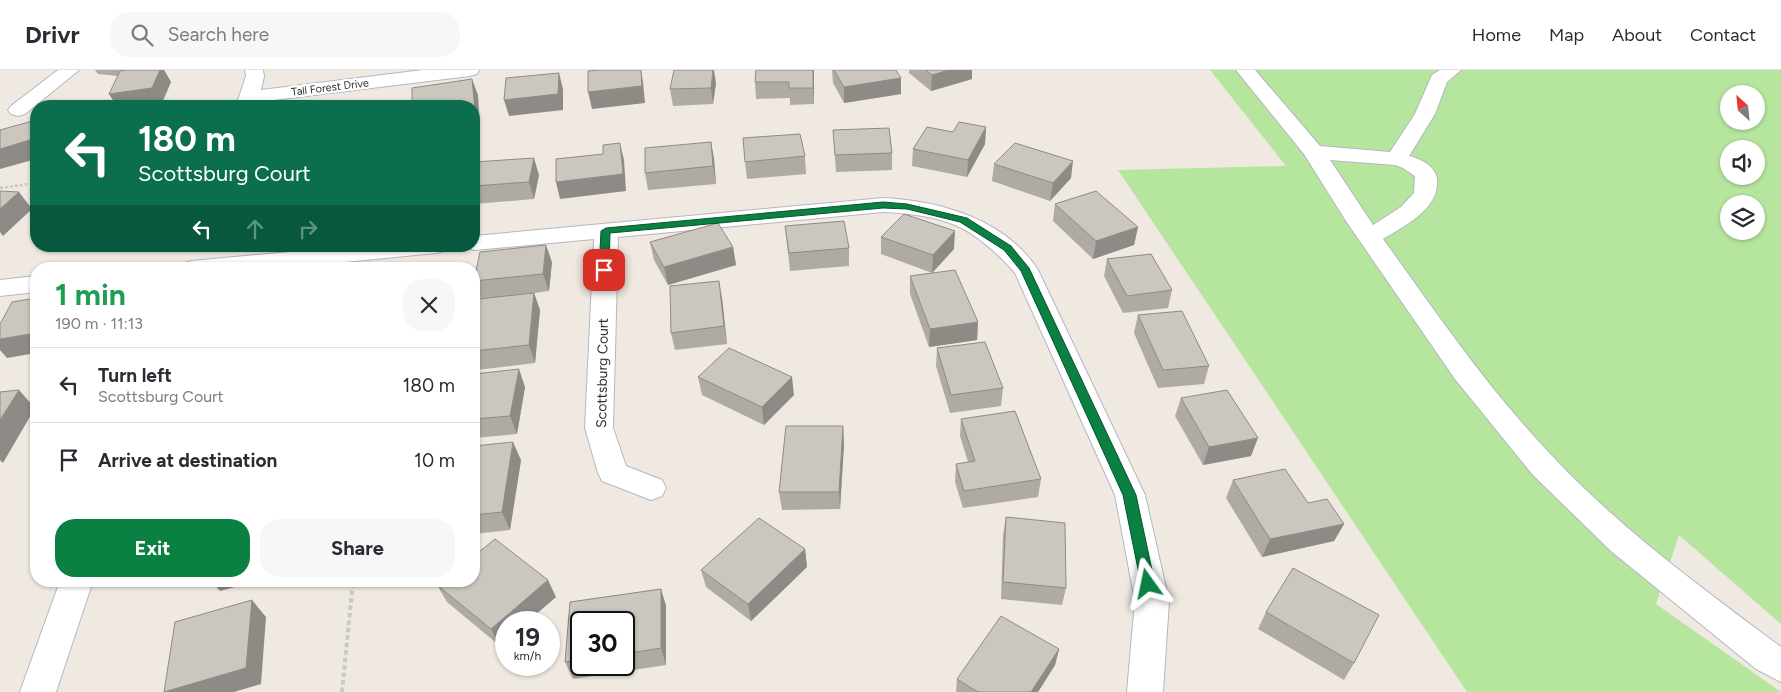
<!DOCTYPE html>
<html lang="en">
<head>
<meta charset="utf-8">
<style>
	:root { --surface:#fff; --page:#f7f7f7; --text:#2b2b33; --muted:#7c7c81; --line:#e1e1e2; --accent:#0b8043 }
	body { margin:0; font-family:Figtree,sans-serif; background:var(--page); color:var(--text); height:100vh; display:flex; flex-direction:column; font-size:19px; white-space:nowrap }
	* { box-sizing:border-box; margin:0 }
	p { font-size:16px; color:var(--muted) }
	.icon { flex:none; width:28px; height:28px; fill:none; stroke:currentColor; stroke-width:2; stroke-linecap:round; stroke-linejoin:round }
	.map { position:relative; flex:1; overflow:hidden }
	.sheet { position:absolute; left:30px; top:192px; width:450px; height:325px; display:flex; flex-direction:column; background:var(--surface); border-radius:20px; box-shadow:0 1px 4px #0004 }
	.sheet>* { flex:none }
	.banner { position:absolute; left:30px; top:30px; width:450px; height:152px; border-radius:20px; box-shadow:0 1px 4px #0004; background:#0b6e4f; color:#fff; overflow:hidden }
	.needle { width:32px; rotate:333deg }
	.buttons { position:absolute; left:1720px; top:15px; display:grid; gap:10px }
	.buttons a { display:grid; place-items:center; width:45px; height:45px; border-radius:50%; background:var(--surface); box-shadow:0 1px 4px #0004; font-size:25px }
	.speed { position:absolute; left:495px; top:541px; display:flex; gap:10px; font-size:25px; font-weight:700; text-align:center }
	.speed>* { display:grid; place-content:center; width:65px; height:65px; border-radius:50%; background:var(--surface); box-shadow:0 1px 4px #0004; line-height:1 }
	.speed small { font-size:12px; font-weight:400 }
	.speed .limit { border:2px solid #111; border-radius:8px; background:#fff; color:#111 }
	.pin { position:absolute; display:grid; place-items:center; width:42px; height:42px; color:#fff; margin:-21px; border-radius:10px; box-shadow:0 2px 8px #0006 }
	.me { position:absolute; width:55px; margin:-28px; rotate:348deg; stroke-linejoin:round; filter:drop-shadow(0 0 4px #0008) }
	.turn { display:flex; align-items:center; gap:18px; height:105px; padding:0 25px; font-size:22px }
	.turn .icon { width:65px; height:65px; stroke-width:2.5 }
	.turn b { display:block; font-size:35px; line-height:42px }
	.lanes { display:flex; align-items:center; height:48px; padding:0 25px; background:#0003; justify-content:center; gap:25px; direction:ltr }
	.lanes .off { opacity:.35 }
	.round { display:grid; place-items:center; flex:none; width:52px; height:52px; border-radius:20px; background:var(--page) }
	.head { display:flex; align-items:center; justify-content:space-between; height:85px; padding:0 25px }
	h1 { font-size:30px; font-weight:700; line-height:38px; color:#1e9e55 }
	.primary-button { display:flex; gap:10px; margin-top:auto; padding:10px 25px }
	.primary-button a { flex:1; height:58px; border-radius:20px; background:var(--accent); color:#fff; font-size:20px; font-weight:700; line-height:58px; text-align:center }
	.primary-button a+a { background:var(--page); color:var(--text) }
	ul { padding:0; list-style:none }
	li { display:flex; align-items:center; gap:15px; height:75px; padding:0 25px; border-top:1px solid var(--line) }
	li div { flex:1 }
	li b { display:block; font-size:19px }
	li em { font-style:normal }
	header { display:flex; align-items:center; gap:30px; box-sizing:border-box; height:70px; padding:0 25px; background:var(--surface); border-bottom:1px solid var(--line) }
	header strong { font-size:24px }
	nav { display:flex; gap:28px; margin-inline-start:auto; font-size:18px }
	.search { width:350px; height:45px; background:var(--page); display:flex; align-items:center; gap:12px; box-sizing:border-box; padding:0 18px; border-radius:20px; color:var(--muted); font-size:19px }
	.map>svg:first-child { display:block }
</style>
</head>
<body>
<header>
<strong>Drivr</strong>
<div class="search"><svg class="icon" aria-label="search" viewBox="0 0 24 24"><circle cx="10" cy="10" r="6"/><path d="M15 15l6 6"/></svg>Search here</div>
<nav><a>Home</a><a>Map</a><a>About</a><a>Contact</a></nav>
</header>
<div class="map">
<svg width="1781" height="622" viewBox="0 0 1781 622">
	<rect width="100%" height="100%" fill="#efe9e1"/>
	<path fill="#b6e59e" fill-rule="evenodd" d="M1210,0H1781V554L1679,465L1656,534L1781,622H1467L1118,100L1286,96ZM1729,24H1756V51H1729ZM1729,79H1756V106H1729ZM1729,134H1756V161H1729Z"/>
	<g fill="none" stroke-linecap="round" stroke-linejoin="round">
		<g stroke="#b4b7c1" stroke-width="2">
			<path id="minor" d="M58,0H79L25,44L18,46L11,44L8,40L11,36Z
				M245,0H263L264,6L261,20L423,0H479L477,4L470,6L257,32L256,36H236L246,6Z
				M1236,0H1255L1320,76L1390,82L1415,44L1432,5L1440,0H1461L1447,12L1435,44L1409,86C1420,89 1435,95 1437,109C1440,139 1404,156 1383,169C1437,244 1490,322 1555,389C1622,460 1703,519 1781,577V612L1756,599L1611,481L1533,405L1455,309L1346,151L1304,84ZM1330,90L1395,95L1403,98L1415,106L1414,123L1401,137L1373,155Z
				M883,128C941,131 1005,149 1038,200L1145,425L1169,531L1163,622H1127L1135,531L1115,425L1015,203C1001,186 975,163 955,155C933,146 907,143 883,142L618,167L613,358L626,396L662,410L666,418L662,426L651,430L602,411L598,403L585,358L594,169L474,180L464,176H474V166Z
				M355,176H448L444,181L436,183L274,199H179L182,194L191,191Z
				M36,206V222L0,226V210Z
				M60,511H93L56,622H20Z"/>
		</g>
		<path stroke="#c9c9c9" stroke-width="2.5" stroke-dasharray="3 2" stroke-linecap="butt" d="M0,118L36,113"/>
		<path stroke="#c9c9c9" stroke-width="4" stroke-dasharray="4.5 3" stroke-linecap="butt" d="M342,622L353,511"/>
		<use href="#minor" fill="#fff" fill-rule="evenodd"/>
	</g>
	<path fill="#afaba4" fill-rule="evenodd" d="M95,0H164L171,12L162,34L117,36L109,24L118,6L98,4Z
		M832,0H896L901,8V24L844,33L833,13Z
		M909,0H972V9L931,21L909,3Z
		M814,8V34L790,35V28L756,29L755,12Z
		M716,13L713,34L673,36L670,19Z
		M986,57L985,74L967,107L912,96L913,79L953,62Z
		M833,60L892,83V100L836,102Z
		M711,72L714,89L716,114L648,120L645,103Z
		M805,86L806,104L747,109L745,92Z
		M474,93L539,105L534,129L474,134Z
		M994,94L1071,108L1050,131L992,111Z
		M1055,134L1138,157L1134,175L1093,189L1053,151Z
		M785,156L849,178V196L790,201Z
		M881,167L954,179L932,203L978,252L977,270L929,277L910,224V206L932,203L881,184Z
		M650,172L733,177L736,195L668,215L654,190Z
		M1107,189L1172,220L1168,238L1123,243L1104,206Z
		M552,192L549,221L534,223L540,240L535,293L477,300L474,291V257L481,229L474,211Z
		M722,228L727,274L675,280L671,263Z
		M1138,245L1209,296L1204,314L1158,318L1134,263Z
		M937,278L1003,318L1001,336L950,343L936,296Z
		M474,304L525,317L517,364L474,368Z
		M698,307L794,325L764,355L702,325Z
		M1181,328L1251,386L1203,395L1175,346Z
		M961,349L1041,409L1038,427L963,438L955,412L956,394L968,392L960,366Z
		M843,356L844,374L840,439L782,440L779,422Z
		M474,376L521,390L510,460L474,464Z
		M1233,410L1344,454L1334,471L1262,487L1226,428Z
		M1006,447L1066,518L1062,535L1001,529L1003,465Z
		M805,479L807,497L751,551L706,517L701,500Z
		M437,515L556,527L527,552H506V571L500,576L447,532Z
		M661,519L666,536V595L573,609L565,592L570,532ZM581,552H624V595H581Z
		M1266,542L1354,593L1344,610L1258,559Z
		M1059,579L1055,595L1038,622H956L957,609Z"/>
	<path fill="#8e8b86" d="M160,0H164L171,12L161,34L162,36H117L109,24Z
		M641,0L643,12L645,33L592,39L588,22Z
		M713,0H714L716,13L713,34L711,18Z
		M813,0H814V34L813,18Z
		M949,0H972V9L931,21L932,5Z
		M559,3L563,19V40L509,46L504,30Z
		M901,8V24L844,33V17Z
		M472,9L478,25L480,57L474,58Z
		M448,32L450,36H420Z
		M986,57L985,74L967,107L968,90Z
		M36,68V89L0,99V79Z
		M711,72L714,89L716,114L713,96Z
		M620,73L624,90L626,121L560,129L556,112L623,104Z
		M534,88L539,105L534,129L529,112Z
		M1073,91L1071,108L1050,131L1053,113Z
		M19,122L32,139L3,166L0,162V139Z
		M1138,157L1134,175L1093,189L1096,171Z
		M955,161L954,179L932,203L933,185Z
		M546,175L552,192L549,221L543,204Z
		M733,177L736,195L668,215L664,197Z
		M719,211L722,228L727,274L724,256Z
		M534,223L540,240L535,293L529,275Z
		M978,252L977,270L929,277L930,259Z
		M36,263V283L7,288L0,280V269Z
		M519,299L525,317L517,364L510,346Z
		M792,307L794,325L764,355L762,337Z
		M19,320L35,338L3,393L0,390V350Z
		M843,356L844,374L840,439L839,422Z
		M1258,368L1251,386L1203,395L1209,377Z
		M513,372L521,390L510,460L502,442Z
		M1344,454L1334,471L1262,487L1270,469Z
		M805,479L807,497L751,551L748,534Z
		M548,510L556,527L527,552H506V571L500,576L491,559Z
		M211,511H257L220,521Z
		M661,519L666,536V595L661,578Z
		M252,530L266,547L261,614L234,622H164Z
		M1059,579L1055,595L1038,622H1031Z"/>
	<path fill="#cbc7bf" stroke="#8e8b86" d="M126,0H160L152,18L109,24L120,1Z
		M600,0H641L642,16L588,22V1Z
		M674,0H713L711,18L670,19Z
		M756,0H813V18H789V12H755Z
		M834,0H896L901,8L844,17Z
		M926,0H949L932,5Z
		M559,3L558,24L504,30L506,8Z
		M472,9L475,40H474V36H448V32L420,36H412V18Z
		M159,30L156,36H116Z
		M356,31L355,36H319Z
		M36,50V68L0,79V60Z
		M959,52L986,57L968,90L913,79L927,57L953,62Z
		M889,58L892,83L835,85L833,60Z
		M800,64L805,86L745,92L743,68Z
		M711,72L713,96L645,103V78Z
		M620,73L623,104L556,112V89L603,84V75Z
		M1015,73L1073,91L1053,113L994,94Z
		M534,88L529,112L474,116V92Z
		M0,121L19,122L0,139Z
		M1096,121L1138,157L1096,171L1055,134Z
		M904,144L955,161L933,185L881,167Z
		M844,151L849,178L789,183L785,156Z
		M718,153L733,177L664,197L650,172Z
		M546,175L543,204L474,211L480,182Z
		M1151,184L1172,220L1127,226L1107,189Z
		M338,194L337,199H308Z
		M955,200L978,252L930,259L910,206Z
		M719,211L724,256L671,263L670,216Z
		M534,223L529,275L474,281V257L478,229Z
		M36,228V263L0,269V254L12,232Z
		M1182,241L1209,296L1163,300L1138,245Z
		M985,272L1003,318L951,325L937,278Z
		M729,278L792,307L762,337L698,307Z
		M519,299L510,346L474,349V304Z
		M19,320L0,350V322Z
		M1227,320L1258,368L1209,377L1181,328Z
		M1015,341L1041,409L964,421L956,394L975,391L961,349Z
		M786,356H843L839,422H779Z
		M513,372L502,442L474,445V376Z
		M1285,399L1308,433L1327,429L1344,454L1270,469L1233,410Z
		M1006,447L1065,453L1066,518L1003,512Z
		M759,448L805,479L748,534L701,500Z
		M495,469L548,510L491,559L437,515L442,511H474V486Z
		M1293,498L1379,545L1354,593L1266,542Z
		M661,519V578L624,584V552H581V590L565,592L570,532Z
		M252,530L246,598L164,622L175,552Z
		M1001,546L1059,579L1031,622H978L957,609Z"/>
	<path fill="#0b8043" stroke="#07532c" d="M883,132L907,134L967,148L1011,176L1029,198L1136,425L1155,514L1153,518L1148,519L1143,518L1141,514L1123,425L1021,201L1004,180L960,152L907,139L883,138L610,163L609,200L604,203L599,200L601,161L606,158Z"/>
	<g text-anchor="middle" stroke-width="4.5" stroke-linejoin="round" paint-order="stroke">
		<g font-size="11" fill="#2e2e2e" stroke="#fff">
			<text transform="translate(330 17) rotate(-7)" y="4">Tall Forest Drive</text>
		</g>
		<g font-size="14" fill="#2e2e2e" stroke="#fff">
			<text transform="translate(602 303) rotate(-89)" y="5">Scottsburg Court</text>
		</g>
	</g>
</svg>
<div class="buttons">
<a><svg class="needle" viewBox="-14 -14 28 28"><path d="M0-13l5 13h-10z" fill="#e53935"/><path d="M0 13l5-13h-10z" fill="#7c7c81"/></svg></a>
<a><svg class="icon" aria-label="sound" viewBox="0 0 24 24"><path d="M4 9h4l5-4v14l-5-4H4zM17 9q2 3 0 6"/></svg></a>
<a><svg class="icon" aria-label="layers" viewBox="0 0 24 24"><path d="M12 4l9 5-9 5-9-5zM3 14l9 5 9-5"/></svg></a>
</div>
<div class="speed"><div>19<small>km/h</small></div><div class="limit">30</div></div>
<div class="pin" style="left:604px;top:200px;background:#d93025"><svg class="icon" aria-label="arrive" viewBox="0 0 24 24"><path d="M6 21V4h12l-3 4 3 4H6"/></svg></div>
<svg class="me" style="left:1148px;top:514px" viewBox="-20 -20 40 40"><path d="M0-17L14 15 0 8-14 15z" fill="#0b8043" stroke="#fff" stroke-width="4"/></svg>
<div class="banner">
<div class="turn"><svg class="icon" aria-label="left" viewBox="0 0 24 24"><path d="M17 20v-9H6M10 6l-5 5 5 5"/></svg><div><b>180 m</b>Scottsburg Court</div></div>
<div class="lanes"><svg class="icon" aria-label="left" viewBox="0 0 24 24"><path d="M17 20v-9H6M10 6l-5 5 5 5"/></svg><svg class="icon off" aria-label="ahead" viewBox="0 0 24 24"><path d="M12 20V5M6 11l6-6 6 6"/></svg><svg class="icon off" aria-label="right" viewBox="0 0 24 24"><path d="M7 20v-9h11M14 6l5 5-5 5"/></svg></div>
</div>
<section class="sheet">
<div class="head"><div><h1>1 min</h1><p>190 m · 11:13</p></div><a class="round"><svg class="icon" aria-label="close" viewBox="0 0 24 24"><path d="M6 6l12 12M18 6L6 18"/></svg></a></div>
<ul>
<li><svg class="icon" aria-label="left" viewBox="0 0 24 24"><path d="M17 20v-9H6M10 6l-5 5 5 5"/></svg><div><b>Turn left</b><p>Scottsburg Court</p></div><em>180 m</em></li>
<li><svg class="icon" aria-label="arrive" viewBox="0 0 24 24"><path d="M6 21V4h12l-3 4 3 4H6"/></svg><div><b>Arrive at destination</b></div><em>10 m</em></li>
</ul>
<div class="primary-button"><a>Exit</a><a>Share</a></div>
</section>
</div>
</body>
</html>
